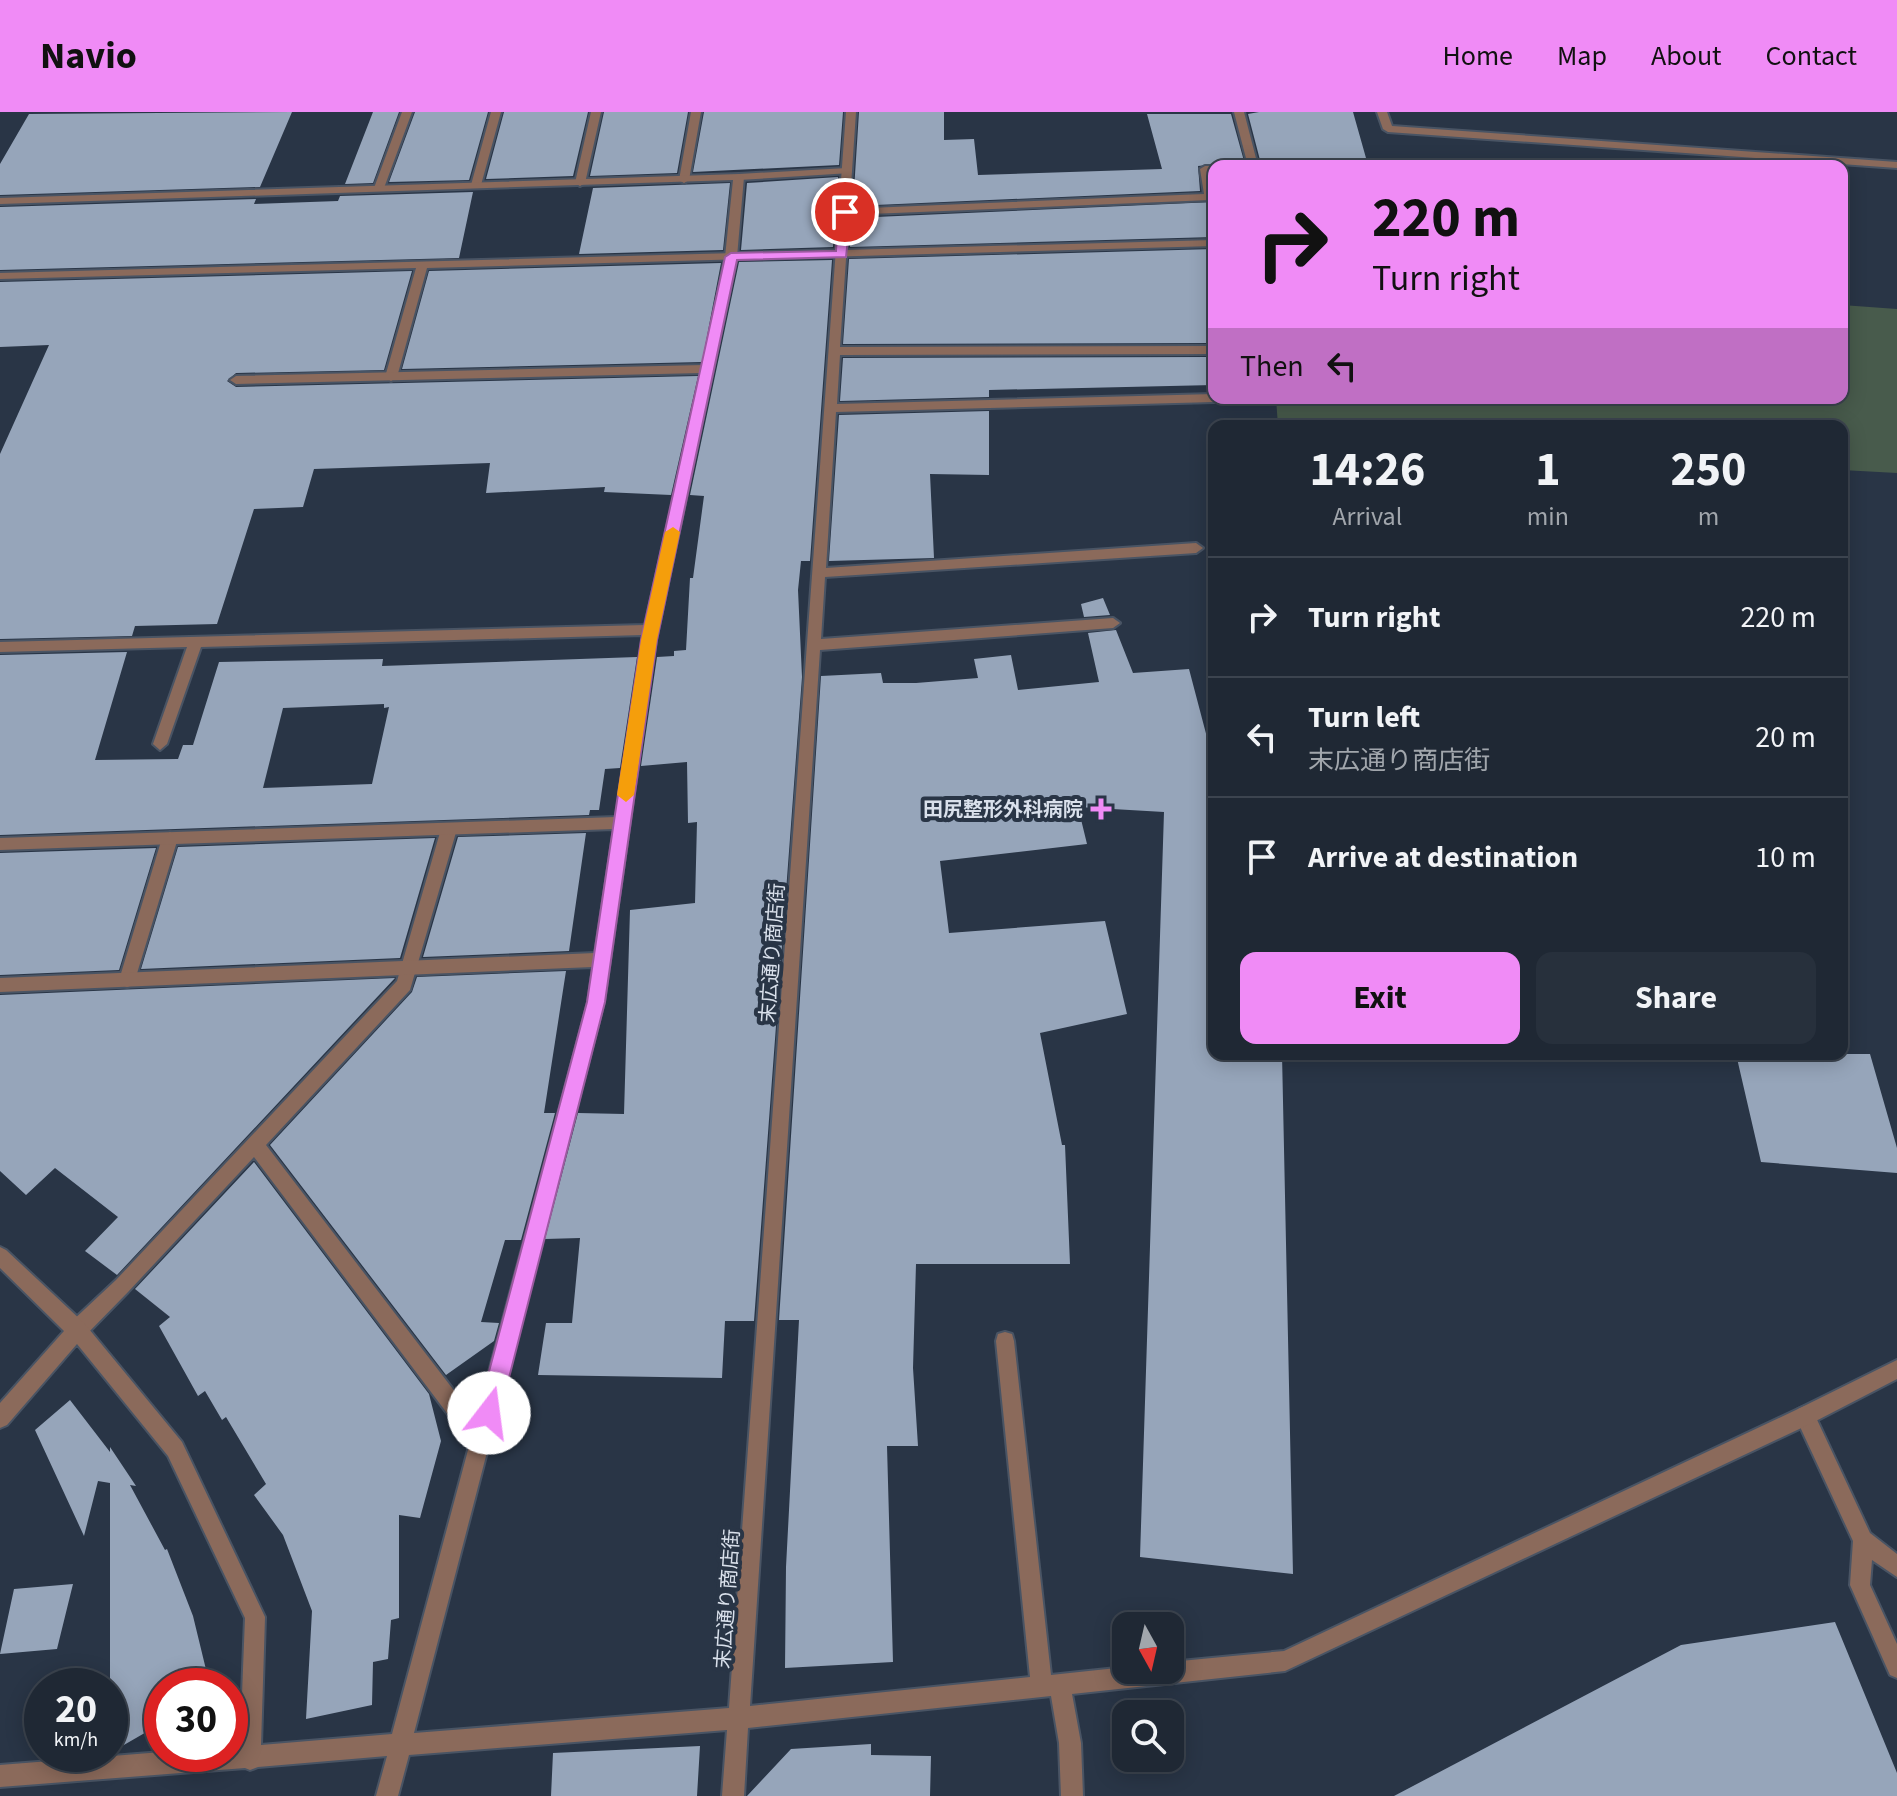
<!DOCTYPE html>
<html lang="en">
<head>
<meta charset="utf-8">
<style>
	:root { --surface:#1f2834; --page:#27303c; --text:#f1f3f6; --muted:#a1a6ac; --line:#3c444f; --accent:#f08bf6 }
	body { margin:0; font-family:"Source Sans 3","Noto Sans JP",sans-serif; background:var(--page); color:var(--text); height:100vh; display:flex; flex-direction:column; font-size:30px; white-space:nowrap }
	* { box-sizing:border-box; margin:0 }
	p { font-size:26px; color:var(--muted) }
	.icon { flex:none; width:44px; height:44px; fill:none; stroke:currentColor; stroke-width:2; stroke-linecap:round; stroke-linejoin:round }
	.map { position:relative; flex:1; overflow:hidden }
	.sheet { position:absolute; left:1208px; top:308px; width:640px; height:640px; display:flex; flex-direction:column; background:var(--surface); border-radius:16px; box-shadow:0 4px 20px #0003,0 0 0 2px var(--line) }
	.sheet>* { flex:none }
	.top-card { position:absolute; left:1208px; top:48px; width:640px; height:244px; border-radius:16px; box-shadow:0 4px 20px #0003,0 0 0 2px var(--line); background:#f08bf6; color:#111; overflow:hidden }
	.needle { width:52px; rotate:172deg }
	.fabs { position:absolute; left:1112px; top:1500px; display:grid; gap:16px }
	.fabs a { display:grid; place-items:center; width:72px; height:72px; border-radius:16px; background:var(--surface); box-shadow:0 4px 20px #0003,0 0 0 2px var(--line); font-size:40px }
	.speed { position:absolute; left:24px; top:1556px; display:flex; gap:16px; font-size:40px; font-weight:700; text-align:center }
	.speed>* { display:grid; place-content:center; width:104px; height:104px; border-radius:50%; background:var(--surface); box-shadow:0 4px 20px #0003,0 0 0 2px var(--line); line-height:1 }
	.speed small { font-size:20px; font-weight:400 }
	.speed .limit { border:12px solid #d22; background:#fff; color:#111 }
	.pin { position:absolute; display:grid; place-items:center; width:68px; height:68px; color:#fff; margin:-34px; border:4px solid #fff; border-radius:50%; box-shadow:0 2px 8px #0007 }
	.me { position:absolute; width:88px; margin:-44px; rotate:15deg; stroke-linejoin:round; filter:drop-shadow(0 0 6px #0008) }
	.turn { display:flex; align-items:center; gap:28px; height:168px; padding:0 32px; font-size:36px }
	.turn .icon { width:104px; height:104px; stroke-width:2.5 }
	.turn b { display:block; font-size:56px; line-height:68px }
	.then { display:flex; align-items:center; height:76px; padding:0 32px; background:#0003; gap:16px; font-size:30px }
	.eta { display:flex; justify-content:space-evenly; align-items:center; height:136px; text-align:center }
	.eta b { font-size:48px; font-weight:700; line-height:56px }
	.primary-button { display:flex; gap:16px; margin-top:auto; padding:16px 32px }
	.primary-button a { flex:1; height:92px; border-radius:16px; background:var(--accent); color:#111; font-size:32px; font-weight:700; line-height:92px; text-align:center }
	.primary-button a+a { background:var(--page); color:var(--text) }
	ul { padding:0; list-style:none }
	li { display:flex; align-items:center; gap:24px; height:120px; padding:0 32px; border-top:2px solid var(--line) }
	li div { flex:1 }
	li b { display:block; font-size:30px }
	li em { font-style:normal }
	header { display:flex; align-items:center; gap:48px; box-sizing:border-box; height:112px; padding:0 40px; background:var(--accent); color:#111 }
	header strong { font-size:38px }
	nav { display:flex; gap:44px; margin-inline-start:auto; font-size:28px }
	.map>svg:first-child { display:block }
</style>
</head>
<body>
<header>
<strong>Navio</strong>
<nav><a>Home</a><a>Map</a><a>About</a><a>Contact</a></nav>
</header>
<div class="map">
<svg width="1897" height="1684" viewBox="0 0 1897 1684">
	<rect width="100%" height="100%" fill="#293546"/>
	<path fill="#485b4c" d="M1842,193L1897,197V361L1842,358V314H1278L1276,286H1842Z"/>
	<path fill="#96a5ba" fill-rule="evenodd" d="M292,0L260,75L0,83V52L29,2Z
		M373,0H399L373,71L345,72Z
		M415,0H488L469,68L389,70Z
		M504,0H588L573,64L486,67Z
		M604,0H688L677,61L590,64Z
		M704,0H843L839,53L693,60Z
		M859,0H944V28L974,27L978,63L1162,57L1147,2H1231L1244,49L1198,54L1200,79L853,94Z
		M1259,0H1353L1366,46L1260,48L1248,2Z
		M838,65L833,135L741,138L747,71Z
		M730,71L723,138L579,142L593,76Z
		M473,80L459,146L0,158V95L256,87L254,92L338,89L340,84Z
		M1214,90V125L850,135L852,106Z
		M1214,137V231L843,232L849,147Z
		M832,148L810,449H801L798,478L802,565L754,1209H725L722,1266L538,1263L546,1211H572L580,1126L545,1127L578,1001L624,1002L630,798L695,791L697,710L688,711L687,650L641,654L657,545L674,544V539L686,538L690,466H693L704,384L690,383L739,150Z
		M721,151L702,250L402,257L429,159Z
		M412,159L384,258L236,261L227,269L236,275L698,264L671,383L604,380L605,375L486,381L490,351L314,357L303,395L254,397L217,512L135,514L132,524L0,527V342L49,233L0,235V170Z
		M1214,245V273L989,278V285L840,289L843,246Z
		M989,299V363L930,362L934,446L829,449L839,303Z
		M1103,486L1110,503L1084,505L1081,492Z
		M1116,518L1133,561L1189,557L1214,652V942H1282L1293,1462L1140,1445L1164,700L1078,695L1087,732L940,749L949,821L1105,809L1127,902L1040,921L1062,1033H1065L1070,1152H916L913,1256L918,1334H887L893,1550L785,1556L786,1455L799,1208H779L821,564L881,561L883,571H916L978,566L974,547L1011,543L1018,578L1099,570L1088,521Z
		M127,540L95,648L178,647L183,633H193L219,550L383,547L382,554L637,545L620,656L605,657L599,698H590L589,703L0,723V543ZM384,592V596L389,595L372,672L263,676L283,596Z
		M586,721L569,839L423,845L458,725Z
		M435,726L400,846L141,857L178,735Z
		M156,736L119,858L0,863V741Z
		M566,859L544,1001H555L521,1128H505L481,1210L499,1211L494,1229L446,1263L270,1033L412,880L417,865Z
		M395,866L117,1163L85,1139L118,1105L55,1056L26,1083L0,1059V883Z
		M1736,942H1870L1897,1036V1061L1761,1050Z
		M254,1050L429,1282L441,1329L420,1406L399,1403V1506L391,1508L388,1547L373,1550L372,1593L306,1607L312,1499L283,1423L254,1383L266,1372L226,1305L222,1308L205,1279L198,1284L159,1214L170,1205L135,1177Z
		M70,1288L110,1340V1335L136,1374L130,1373L165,1438L167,1437L193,1504L210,1574H162V1611L110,1641V1371L98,1369L84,1424L35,1318Z
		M73,1472L57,1537L0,1542L14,1477Z
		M1835,1510L1897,1661V1684H1394L1681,1533Z
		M871,1632V1643L931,1644L930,1684H747L791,1637Z
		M700,1634L697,1684H551L553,1641Z"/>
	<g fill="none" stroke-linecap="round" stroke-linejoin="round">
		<g stroke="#495464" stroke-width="4">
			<path id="service" d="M402,0H412L384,76L375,78L374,76Z
				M491,0H501L481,73L476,76L471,73Z
				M591,0H601L585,71L580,74L575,71Z
				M691,0H701L689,68L684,71L679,68Z
				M1234,0H1244L1258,54H1248Z
				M1205,54H1215L1214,60H1211L1214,87L1210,88L845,103L840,100L845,97L1204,82L1200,57Z
				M847,56L852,59L851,61L739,68L734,65L739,62Z
				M1214,128V134L427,156L397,265L391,269L385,265L416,156L0,167V161Z
				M449,711L457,717L410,878L266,1033L488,1323L491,1330L488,1337L481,1340L474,1337L254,1045L128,1180L84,1225L77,1227L70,1225L68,1218L70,1211L116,1168L397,869L441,717Z
				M170,720L178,726L135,868L133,873L127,875L121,873L119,868L162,726Z
				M1805,1294L1812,1297L1870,1421L1897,1442V1465L1872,1448L1870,1473L1897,1532V1566L1890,1563L1850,1473L1853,1429L1795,1304L1798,1297Z"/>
		</g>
		<g stroke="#495464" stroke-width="4">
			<path id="minor" d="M846,0H856L840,235L1214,234V242L840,243L837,292L1214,282V286H1220L1214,290L836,300L826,456L1196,431L1203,436L1196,441L825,465L821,527L1113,506L1120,511L1113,516L820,538L750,1594L1030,1565L996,1229L998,1222L1005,1220L1012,1222L1014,1229L1051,1563L1126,1555V1558H1170V1550L1284,1539L1798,1297L1897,1248V1267L1812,1311L1285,1559L1072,1582L1081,1631L1083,1684H1061L1059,1631L1051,1584L748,1616L744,1684H722L727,1618L409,1643L398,1684H376L387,1644L258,1655L250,1658L245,1656L0,1675V1653L162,1640L230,1642V1635L240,1634L245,1506L168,1344L77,1232L7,1313L0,1316V1291L64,1219L0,1156V1135L6,1138L84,1211L182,1330L265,1505L261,1633L392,1622L588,890L593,855L0,880V866L595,841L614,717L0,738V726L616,705L643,523L201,535L167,632L160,638L153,632L187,535L0,540V530L645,513L702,261L236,272L230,268L236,264L704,253L725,145L733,68L0,92V86L739,62L744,65L737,145L656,528L604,890L414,1621L729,1596Z
				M1377,0H1387L1392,14L1897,50V56L1388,20L1383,17Z"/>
		</g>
		<use href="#service" fill="#8b6a5b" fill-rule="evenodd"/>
		<use href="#minor" fill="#8b6a5b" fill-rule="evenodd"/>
	</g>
	<path fill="#f08bf6" stroke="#9c5aa0" stroke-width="2" d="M845,97L851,100L846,145L737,148L657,528L605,890L500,1301L496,1309L489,1312L481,1309L478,1301L587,890L641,528L725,145L731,141L836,139L838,100Z"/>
	<path fill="#f59e0b" d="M673,415L680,420L657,528L634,683L626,690L617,683L641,528L665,420Z"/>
	<path fill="#f08bf6" stroke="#293546" stroke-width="3" d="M1097 685h8v8h8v8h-8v8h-8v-8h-8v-8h8z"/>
	<g text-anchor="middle" stroke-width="8" stroke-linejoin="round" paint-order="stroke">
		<g font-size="20" font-weight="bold" fill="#d9e0eb" stroke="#293546" text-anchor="end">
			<text x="1083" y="704">田尻整形外科病院</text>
		</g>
		<g font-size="20" fill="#d9e0eb" stroke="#293546">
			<text transform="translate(772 841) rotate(-86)" y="7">末広通り商店街</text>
			<text transform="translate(727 1487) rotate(-86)" y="7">末広通り商店街</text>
		</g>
	</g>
</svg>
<div class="fabs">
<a><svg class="needle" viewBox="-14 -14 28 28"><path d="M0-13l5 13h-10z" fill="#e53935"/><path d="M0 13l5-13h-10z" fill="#a1a6ac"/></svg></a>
<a><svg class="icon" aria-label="search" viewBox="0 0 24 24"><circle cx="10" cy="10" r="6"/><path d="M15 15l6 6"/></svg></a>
</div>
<div class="speed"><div>20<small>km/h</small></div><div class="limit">30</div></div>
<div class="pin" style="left:845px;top:100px;background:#d93025"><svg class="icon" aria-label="arrive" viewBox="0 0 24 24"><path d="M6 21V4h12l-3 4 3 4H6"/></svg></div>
<svg class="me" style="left:489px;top:1301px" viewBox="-20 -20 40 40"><circle r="19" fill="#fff"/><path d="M0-13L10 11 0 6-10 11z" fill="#f08bf6"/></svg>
<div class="top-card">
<div class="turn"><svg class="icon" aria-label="right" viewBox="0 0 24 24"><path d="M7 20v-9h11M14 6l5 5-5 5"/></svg><div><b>220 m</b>Turn right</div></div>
<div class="then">Then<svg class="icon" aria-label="left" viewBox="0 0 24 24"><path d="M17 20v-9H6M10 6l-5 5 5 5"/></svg></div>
</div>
<section class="sheet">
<div class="eta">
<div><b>14:26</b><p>Arrival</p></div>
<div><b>1</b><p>min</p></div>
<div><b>250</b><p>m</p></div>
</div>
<ul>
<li><svg class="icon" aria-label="right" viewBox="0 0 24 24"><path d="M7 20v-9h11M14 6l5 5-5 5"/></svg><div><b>Turn right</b></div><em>220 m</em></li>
<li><svg class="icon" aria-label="left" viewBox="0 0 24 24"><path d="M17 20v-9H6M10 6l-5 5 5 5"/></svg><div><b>Turn left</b><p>末広通り商店街</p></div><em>20 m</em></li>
<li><svg class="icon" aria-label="arrive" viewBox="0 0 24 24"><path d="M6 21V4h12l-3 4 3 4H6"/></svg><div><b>Arrive at destination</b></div><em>10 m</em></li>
</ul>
<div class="primary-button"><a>Exit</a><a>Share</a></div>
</section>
</div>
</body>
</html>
